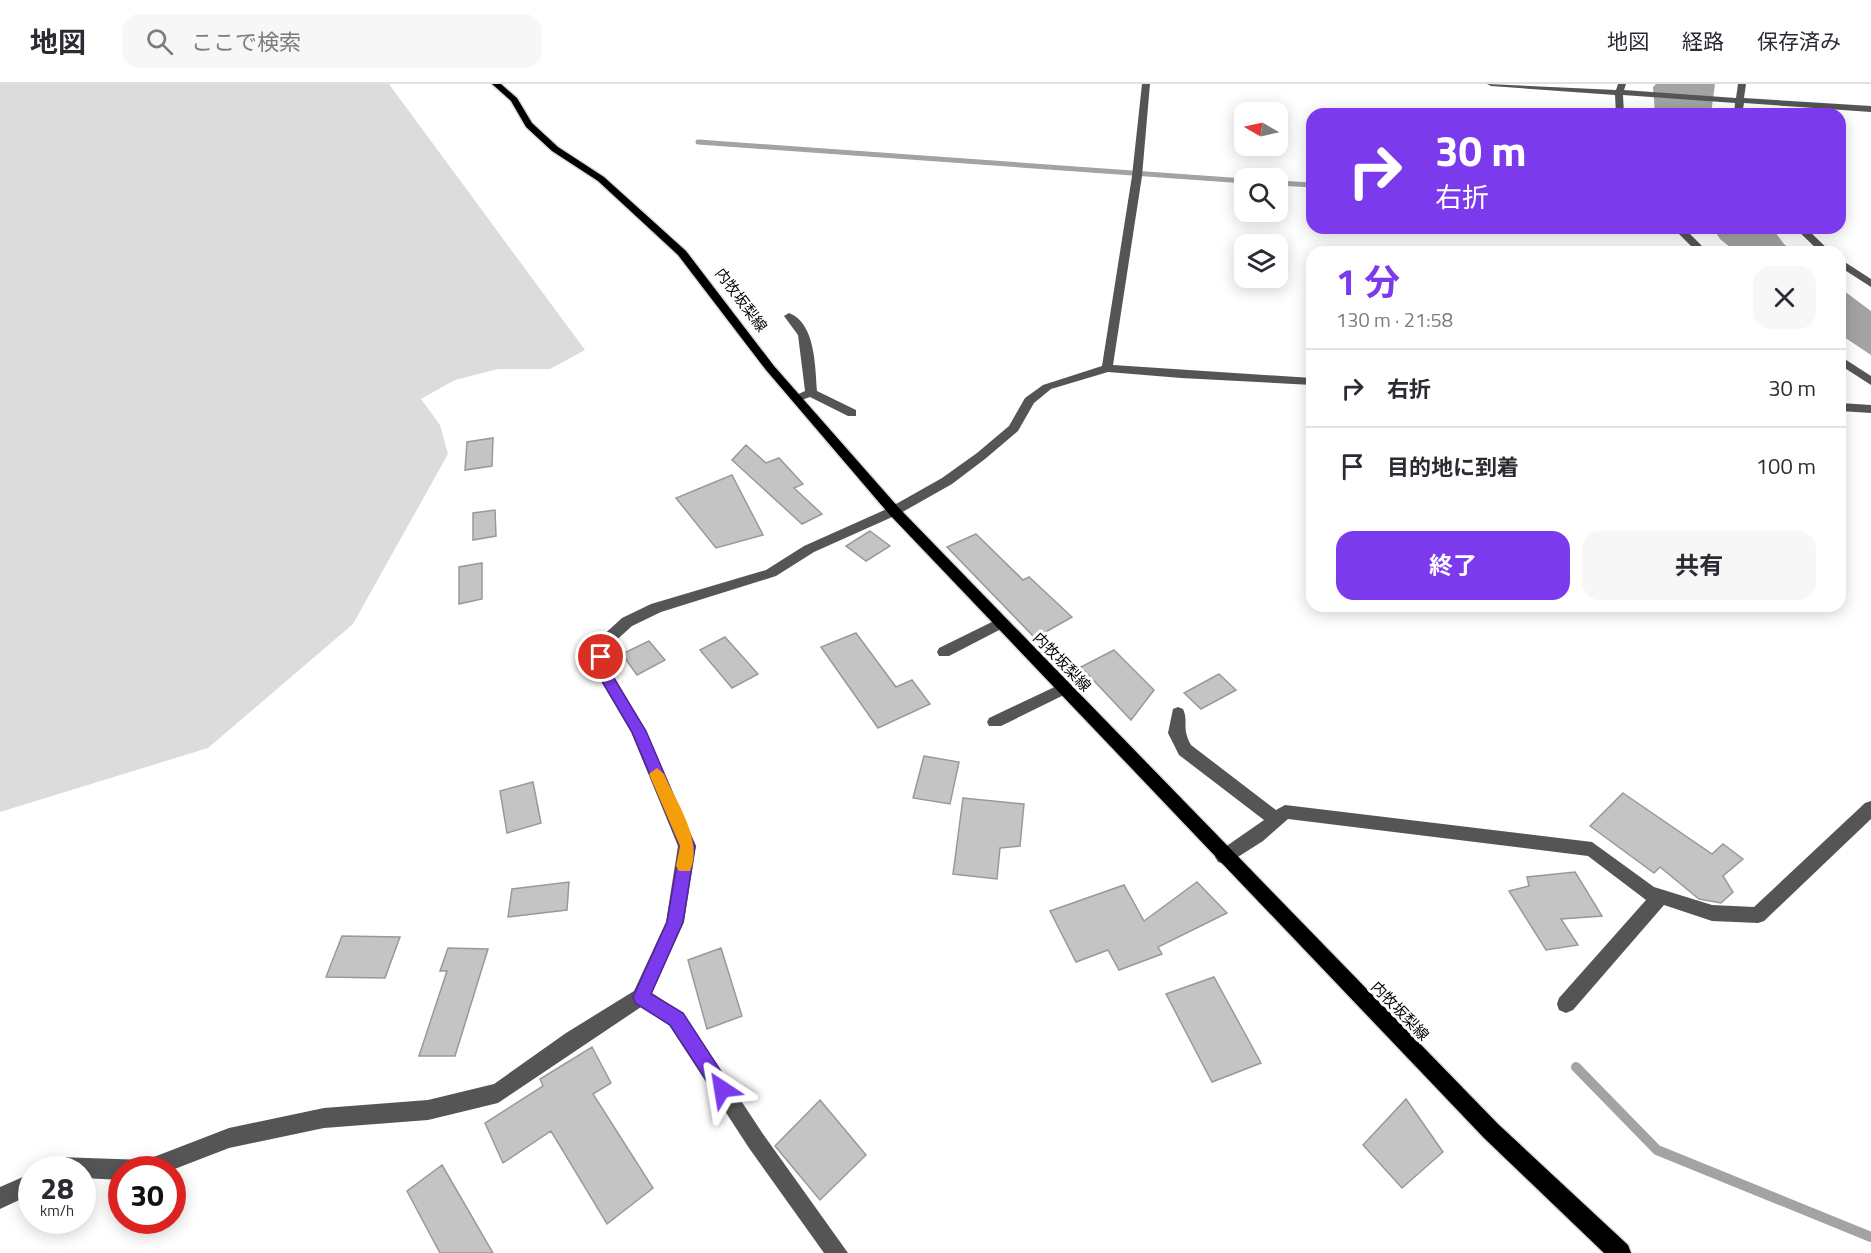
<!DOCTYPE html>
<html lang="ja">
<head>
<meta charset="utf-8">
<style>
	:root { --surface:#fff; --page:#f7f7f7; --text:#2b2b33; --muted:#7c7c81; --line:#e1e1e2; --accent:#7c3aed }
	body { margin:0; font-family:"Titillium Web","Noto Sans JP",sans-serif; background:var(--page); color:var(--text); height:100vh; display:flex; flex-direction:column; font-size:22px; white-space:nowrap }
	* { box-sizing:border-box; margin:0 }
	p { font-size:20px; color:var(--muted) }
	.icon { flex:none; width:33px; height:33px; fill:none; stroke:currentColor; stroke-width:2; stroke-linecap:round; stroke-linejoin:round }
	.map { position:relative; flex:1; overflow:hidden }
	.details { position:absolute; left:1306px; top:162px; width:540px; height:366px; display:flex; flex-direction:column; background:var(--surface); border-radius:18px; box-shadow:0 3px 15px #0003 }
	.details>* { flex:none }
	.banner { position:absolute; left:1306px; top:24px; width:540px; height:126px; border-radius:18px; box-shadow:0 3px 15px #0003; background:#7c3aed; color:#fff; overflow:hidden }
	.needle { width:39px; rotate:279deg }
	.buttons { position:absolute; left:1234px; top:18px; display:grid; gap:12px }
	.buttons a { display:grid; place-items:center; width:54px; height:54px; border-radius:12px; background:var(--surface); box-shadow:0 3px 15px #0003; font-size:30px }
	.speed { position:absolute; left:18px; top:1072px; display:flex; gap:12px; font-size:30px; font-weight:700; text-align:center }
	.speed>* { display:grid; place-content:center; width:78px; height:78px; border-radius:50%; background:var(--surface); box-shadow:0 3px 15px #0003; line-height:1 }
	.speed small { font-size:15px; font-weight:400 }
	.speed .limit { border:9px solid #d22; background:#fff; color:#111 }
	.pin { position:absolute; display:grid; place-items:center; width:51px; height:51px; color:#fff; margin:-26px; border:3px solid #fff; border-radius:50%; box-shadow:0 2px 6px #0007 }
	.me { position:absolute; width:66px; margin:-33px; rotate:327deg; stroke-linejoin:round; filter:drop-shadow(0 0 4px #0008) }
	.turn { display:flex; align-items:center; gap:21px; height:126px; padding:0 30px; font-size:27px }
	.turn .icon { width:78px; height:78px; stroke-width:2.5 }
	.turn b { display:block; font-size:42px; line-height:51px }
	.round { display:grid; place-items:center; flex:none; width:63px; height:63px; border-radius:18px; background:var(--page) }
	.overview { display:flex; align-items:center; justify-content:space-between; height:102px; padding:0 30px }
	h1 { font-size:36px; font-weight:700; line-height:45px; color:var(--accent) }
	.button { display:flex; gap:12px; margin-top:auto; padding:12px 30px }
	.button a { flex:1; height:69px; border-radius:18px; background:var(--accent); color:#fff; font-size:24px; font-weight:700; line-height:69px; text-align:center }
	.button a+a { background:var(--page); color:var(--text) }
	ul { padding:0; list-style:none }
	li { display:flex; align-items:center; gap:18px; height:78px; padding:0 30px; border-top:2px solid var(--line) }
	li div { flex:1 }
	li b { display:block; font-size:22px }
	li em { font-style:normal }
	header { display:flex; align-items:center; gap:36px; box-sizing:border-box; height:84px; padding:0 30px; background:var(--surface); border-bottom:2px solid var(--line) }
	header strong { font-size:28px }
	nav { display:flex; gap:33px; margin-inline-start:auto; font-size:21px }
	.search { width:420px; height:54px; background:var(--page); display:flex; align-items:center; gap:15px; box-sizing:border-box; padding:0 21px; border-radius:18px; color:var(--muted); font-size:22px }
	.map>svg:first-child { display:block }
</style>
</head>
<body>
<header>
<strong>地図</strong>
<div class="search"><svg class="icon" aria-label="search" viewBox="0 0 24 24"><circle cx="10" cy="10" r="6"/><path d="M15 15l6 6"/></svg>ここで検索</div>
<nav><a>地図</a><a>経路</a><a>保存済み</a></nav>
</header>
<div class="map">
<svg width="1871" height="1169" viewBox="0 0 1871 1169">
	<rect width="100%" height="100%" fill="#fff"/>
	<path fill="#dcdcdc" d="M0,0H389L585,266L550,285H498L455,296L421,315L440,341L448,370L353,540L208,664L0,728Z"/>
	<path fill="#a3a3a3" d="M1656,0H1715L1711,30H1655L1653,3Z
		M1713,144H1772L1784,160L1794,168H1736L1720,155Z
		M1840,204L1871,227V271L1841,251Z"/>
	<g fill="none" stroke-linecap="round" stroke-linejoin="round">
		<path stroke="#a3a3a3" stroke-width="5" d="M698,58L1245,97
			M1278,99L1312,101"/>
		<path stroke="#a3a3a3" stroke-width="10" d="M1576,983L1657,1066L1871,1153"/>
	</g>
	<path fill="#c4c4c4" stroke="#999" stroke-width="1.5" d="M493,354L492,382L465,386L467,358Z
		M746,361L766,379L779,374L803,400L794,404L822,430L802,440L732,376Z
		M732,391L763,451L716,464L676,414Z
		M495,426L496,452L473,456V429Z
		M870,447L890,462L866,477L846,462Z
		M976,450L1023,496L1029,493L1072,533L1035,554L947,463Z
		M482,479V515L459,520V483Z
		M856,549L896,603L912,596L930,620L878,644L821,563Z
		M725,553L758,590L732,604L700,566Z
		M649,557L665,576L637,591L622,570Z
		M1114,566L1154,606L1131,636L1081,583Z
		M1219,590L1236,606L1201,625L1184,609Z
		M924,672L959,678L950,720L913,714Z
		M533,698L541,739L507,749L500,707Z
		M1623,709L1712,770L1723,760L1743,775L1723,792L1733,808L1721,819L1699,815L1660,783L1654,789L1590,742Z
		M963,714L1024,720L1020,762L1000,764L997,795L953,790Z
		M1575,788L1602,832L1561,835L1578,861L1546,866L1509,807L1529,802L1527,793Z
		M569,798L567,826L508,833L512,805Z
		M1197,798L1227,829L1158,863L1162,870L1119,886L1108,866L1076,878L1050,827L1124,801L1144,837Z
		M342,852L400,853L385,894L326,893Z
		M448,864L488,865L455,972H419L447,887H440Z
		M721,864L742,932L707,945L688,876Z
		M1214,893L1261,979L1212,998L1166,910Z
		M592,963L611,999L593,1010L653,1104L607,1140L551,1047L503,1079L485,1039L543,1002L540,995Z
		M1406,1015L1443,1068L1402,1104L1363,1061Z
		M820,1016L866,1071L820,1116L775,1062Z
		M442,1081L493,1169H440L407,1107Z"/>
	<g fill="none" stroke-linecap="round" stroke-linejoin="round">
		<g stroke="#dbdbdb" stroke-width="3">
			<path id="major" d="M492,0H501L517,14L532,39L558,63L604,93L686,167L774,282L899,424L1498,1040L1628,1161L1631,1169H1604L1484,1054L889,430L766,286L678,171L598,97L552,67L526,43L511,17Z"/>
		</g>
		<path fill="#555" fill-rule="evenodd" d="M1142,0H1150L1142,92L1113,281L1312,294V301L1181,294L1108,288L1051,305L1034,319L1018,347L985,375L952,400L899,430L814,468L776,492L661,528L632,542L611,561L608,573L613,591L646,647L696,762L684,838L652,909L683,929L763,1050L848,1169H824L749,1064L669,941L641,923L498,1019L428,1036L324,1044L229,1064L172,1086H122V1096L82,1094V1086H42L45,1079L58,1073L146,1076L229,1044L324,1024L428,1016L494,1000L566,949L634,907L666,838L678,762L631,648L598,592L594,573L599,555L622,534L651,520L766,486L804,462L889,424L942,394L977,369L1009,342L1025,314L1043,301L1102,282L1132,92Z
			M1487,0L1616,6L1618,0H1626L1624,6L1736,14L1738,0H1746L1744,14L1871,22V28L1744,19L1742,30H1734L1735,19L1623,11L1624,30H1616L1615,11L1491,2Z
			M1673,144H1684L1708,168H1697Z
			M1795,144H1806L1831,168H1820Z
			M1840,175L1871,195V203L1840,183Z
			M789,229C816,239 815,284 817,307L856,326V332H848L810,313L796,318L790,314L805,307L798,251L784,232Z
			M1840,272L1871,292V301L1840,281Z
			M1840,319L1871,321V329L1840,327Z
			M1000,534L1007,539L1005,543L949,572H939L937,568L939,564Z
			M1063,599L1068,601L1071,605L1068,609L1001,642H989L987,638L989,634Z
			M1178,623L1183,625C1189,638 1181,644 1191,661L1276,726L1285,721L1592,758L1654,803L1712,821L1754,823L1865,719L1871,717V735L1764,837L1758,839L1712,837L1664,821L1573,926L1566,929L1559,926L1557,920L1559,914L1646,816L1588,772L1288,735L1263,757L1230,778L1224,780L1218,778L1215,773L1218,768L1264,736L1179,671L1168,649L1173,625Z
			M32,1089V1110L0,1125V1103Z"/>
		<use href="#major" fill="#000" fill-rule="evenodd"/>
	</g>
	<path fill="#7c3aed" stroke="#51269a" stroke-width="1.5" d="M601,567L606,569L612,591L646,647L695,762L683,838L651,910L683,929L728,998L731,1005L728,1011L722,1014L716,1011L670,941L635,919L633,913L667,838L680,762L632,648L599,592L595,573Z"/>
	<path fill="#f59e0b" d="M657,684L664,690C676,718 704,757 690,787H679L676,782L680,762L649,690Z"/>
	<g text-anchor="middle" stroke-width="6" stroke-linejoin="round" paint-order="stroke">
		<g font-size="15" fill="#000" stroke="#fff">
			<text transform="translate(741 216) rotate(53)" y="5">内牧坂梨線</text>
			<text transform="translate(1062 578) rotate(46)" y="5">内牧坂梨線</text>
			<text transform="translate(1400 927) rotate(46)" y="5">内牧坂梨線</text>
		</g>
	</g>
</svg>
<div class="buttons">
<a><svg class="needle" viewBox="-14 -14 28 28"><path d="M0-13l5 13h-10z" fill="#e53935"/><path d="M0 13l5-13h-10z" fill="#7c7c81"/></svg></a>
<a><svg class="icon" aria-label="search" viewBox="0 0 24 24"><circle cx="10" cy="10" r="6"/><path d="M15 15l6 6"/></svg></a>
<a><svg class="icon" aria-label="layers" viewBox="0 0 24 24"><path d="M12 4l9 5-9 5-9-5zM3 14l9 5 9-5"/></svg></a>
</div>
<div class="speed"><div>28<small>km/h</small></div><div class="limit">30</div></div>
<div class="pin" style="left:601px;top:573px;background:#d93025"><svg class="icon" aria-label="arrive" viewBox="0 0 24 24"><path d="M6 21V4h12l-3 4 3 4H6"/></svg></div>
<svg class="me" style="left:722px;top:1005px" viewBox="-20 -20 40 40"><path d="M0-17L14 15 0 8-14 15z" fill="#7c3aed" stroke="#fff" stroke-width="4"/></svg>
<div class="banner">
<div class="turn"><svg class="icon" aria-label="right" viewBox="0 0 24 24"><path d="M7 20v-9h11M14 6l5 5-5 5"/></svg><div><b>30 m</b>右折</div></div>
</div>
<section class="details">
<div class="overview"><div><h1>1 分</h1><p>130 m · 21:58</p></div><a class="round"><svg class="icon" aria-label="close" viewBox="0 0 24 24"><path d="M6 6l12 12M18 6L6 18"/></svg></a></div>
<ul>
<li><svg class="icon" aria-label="right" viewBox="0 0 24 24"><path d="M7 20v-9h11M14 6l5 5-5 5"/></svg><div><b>右折</b></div><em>30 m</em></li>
<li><svg class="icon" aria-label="arrive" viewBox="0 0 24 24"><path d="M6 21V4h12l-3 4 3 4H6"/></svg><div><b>目的地に到着</b></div><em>100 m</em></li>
</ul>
<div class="button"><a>終了</a><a>共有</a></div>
</section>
</div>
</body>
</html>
